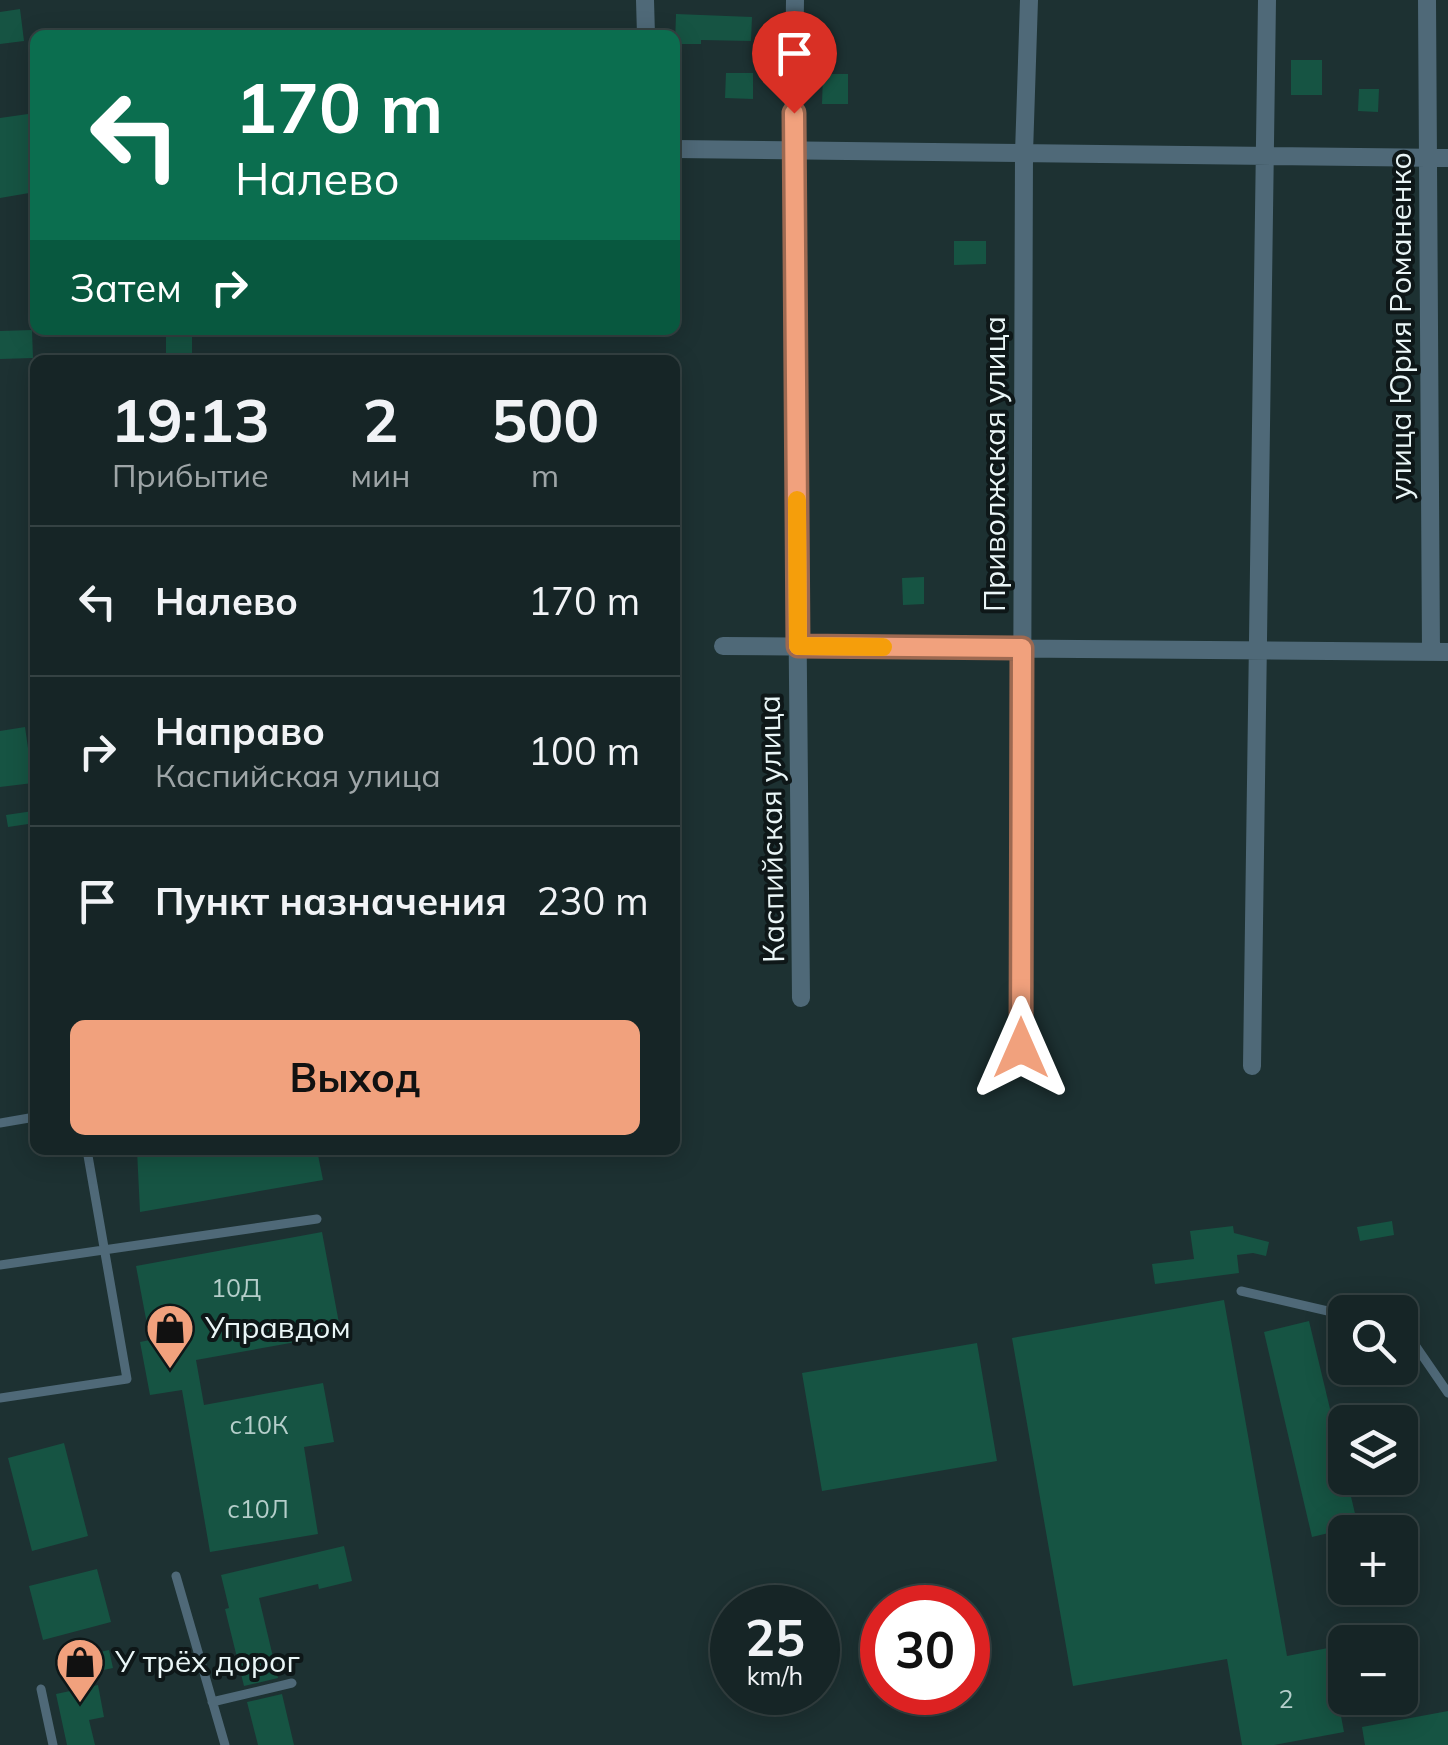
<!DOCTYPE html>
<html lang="ru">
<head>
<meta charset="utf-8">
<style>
	:root { --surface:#162526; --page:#233132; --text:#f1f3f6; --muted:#9ea5a7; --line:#354243; --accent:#f1a17d }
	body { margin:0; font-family:Mulish,sans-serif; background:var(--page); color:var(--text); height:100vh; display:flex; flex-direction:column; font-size:38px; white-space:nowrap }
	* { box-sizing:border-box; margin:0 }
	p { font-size:32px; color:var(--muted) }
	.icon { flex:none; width:55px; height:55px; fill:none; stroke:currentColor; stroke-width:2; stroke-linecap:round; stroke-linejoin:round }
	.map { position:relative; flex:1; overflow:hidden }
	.drawer { position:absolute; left:30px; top:355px; width:650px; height:800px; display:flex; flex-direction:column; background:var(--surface); border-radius:15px; box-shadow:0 5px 25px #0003,0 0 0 2px var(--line) }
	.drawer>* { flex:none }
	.top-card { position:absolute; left:30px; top:30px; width:650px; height:305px; border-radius:15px; box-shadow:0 5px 25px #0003,0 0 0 2px var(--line); background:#0b6e4f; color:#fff; overflow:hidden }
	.controls { position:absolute; left:1328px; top:1295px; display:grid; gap:20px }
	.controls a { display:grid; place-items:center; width:90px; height:90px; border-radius:15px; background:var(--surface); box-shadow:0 5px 25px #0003,0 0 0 2px var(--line); font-size:50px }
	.speed { position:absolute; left:710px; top:1585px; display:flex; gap:20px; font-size:50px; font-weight:700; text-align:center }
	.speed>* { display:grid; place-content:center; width:130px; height:130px; border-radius:50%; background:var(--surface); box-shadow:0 5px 25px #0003,0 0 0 2px var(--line); line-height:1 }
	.speed small { font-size:25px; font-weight:400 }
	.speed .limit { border:15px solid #d22; background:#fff; color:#111 }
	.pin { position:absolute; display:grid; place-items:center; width:85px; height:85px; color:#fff; margin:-102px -42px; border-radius:50% 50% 50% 0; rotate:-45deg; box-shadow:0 0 10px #0007 }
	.pin .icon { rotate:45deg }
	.me { position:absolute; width:110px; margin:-55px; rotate:0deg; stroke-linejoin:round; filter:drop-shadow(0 0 8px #0008) }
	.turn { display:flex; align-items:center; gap:35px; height:210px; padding:0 40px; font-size:45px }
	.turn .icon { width:130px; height:130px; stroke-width:2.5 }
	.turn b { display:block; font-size:70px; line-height:85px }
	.then { display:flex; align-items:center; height:95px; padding:0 40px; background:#0003; gap:20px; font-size:38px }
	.eta { display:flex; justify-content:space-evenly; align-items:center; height:170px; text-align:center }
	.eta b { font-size:60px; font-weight:700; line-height:70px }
	.button { display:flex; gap:20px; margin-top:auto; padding:20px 40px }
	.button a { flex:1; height:115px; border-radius:15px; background:var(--accent); color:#111; font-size:40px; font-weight:700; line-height:115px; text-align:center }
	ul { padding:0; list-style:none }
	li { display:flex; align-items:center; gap:30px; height:150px; padding:0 40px; border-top:2px solid var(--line) }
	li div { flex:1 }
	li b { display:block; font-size:38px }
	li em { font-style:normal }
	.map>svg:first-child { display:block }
</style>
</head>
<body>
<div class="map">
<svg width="1448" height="1745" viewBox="0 0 1448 1745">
	<rect width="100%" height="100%" fill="#1d3132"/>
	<path fill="#165443" d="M20,9L24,41L0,44V12Z
		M676,14L752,17L751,41L701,40V44H675Z
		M1291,60H1322V95H1291Z
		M726,73H753V99L725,98Z
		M823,74H848V104H822Z
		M1359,89H1379L1378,112L1358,111Z
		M35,113V192L0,198V118Z
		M954,241H986V264L954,265Z
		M32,330L33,358L0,359V331Z
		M166,330H192V359L166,358Z
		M924,577V604L903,605L902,578Z
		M25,727L33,783L0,787V731Z
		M33,811L35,823L8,827L6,815Z
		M137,1150H317L323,1180L140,1212Z
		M1392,1221L1394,1235L1360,1241L1357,1227Z
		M1233,1226L1234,1233L1269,1242L1266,1256L1253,1253L1237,1255L1239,1273L1155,1284L1152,1264L1194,1259L1190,1231Z
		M322,1232L341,1334L196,1360L204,1405L323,1383L334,1442L304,1447L318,1534L210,1552L182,1390L150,1395L140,1342L150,1340L136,1266Z
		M1224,1300L1287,1656L1328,1648L1344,1732L1274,1745H1242L1227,1659L1073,1686L1012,1338Z
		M1309,1321L1358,1526L1312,1537L1264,1332Z
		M977,1343L997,1461L822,1491L802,1373Z
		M64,1443L88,1536L32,1551L8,1458Z
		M344,1546L352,1581L319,1589L318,1584L259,1598L278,1678L244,1686L225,1609L229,1608L221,1575Z
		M97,1569L111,1622L43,1640L29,1586Z
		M109,1650L113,1668L94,1672L90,1654Z
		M98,1685L104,1717L89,1720L95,1745H67L56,1694Z
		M282,1694L294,1745H258L247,1702Z
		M1448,1711V1745H1365L1362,1727Z"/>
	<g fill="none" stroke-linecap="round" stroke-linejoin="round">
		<path stroke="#4f6978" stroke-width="9" d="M0,1123L35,1117
			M0,1265L317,1219
			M1241,1291L1345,1315
			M1400,1328L1404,1329L1448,1393
			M0,1398L127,1379L87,1150
			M176,1576L225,1745
			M41,1689L53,1745
			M212,1702L292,1683"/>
		<path stroke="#4f6978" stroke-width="18" d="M645,0L646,35
			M795,0L793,150L801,998
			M1427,0L1431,652
			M675,149L1448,158
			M723,646L1448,652
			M1021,1047L1024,153L1029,0
			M1252,1066L1267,0"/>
	</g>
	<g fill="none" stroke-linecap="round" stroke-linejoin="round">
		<g stroke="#9d6951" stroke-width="25">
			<path id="route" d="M794,113L798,646L1022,648L1021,1048"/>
		</g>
		<use href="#route" stroke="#f1a17d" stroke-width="18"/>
		<path stroke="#f59e0b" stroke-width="18" d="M797,500L798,646L883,647"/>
	</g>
	<defs>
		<g id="shop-pin" transform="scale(2.5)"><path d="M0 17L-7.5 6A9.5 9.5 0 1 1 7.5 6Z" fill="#f1a17d" stroke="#0e1718"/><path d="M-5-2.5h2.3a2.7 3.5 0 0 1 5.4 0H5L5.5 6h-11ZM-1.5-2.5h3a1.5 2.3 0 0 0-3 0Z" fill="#111"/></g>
	</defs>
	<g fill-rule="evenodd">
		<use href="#shop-pin" x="170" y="1328"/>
		<use href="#shop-pin" x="80" y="1662"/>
	</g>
	<g text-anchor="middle" stroke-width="8" stroke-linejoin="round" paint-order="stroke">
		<g font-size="25" fill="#b5ceca">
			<text x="236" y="1297">10Д</text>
			<text x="259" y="1434">с10К</text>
			<text x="258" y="1518">с10Л</text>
			<text x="1286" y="1708">2</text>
		</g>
		<g font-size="30" fill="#eaf6f7" stroke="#0e1718">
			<text transform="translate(1401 326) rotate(-90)" y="10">улица Юрия Романенко</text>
			<text transform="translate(995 464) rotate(-90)" y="10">Приволжская улица</text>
			<text transform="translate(772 829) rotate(-91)" y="10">Каспийская улица</text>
		</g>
		<g font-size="30" fill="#eaf6f7" stroke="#0e1718" text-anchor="start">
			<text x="205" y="1338">Управдом</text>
			<text x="115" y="1672">У трёх дорог</text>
		</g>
	</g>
</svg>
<div class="controls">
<a><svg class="icon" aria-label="search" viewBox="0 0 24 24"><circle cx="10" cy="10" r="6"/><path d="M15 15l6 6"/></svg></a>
<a><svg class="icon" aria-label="layers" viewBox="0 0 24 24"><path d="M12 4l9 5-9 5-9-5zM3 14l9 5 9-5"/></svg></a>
<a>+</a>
<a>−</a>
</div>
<div class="speed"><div>25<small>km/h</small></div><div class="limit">30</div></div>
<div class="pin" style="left:794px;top:113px;background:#d93025"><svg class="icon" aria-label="arrive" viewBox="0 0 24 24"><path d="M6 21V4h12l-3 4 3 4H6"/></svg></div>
<svg class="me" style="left:1021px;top:1048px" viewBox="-20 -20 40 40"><path d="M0-17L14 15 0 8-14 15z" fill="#f1a17d" stroke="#fff" stroke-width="4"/></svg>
<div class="top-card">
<div class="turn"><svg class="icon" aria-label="left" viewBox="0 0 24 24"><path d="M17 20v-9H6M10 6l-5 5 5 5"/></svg><div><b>170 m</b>Налево</div></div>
<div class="then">Затем<svg class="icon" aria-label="right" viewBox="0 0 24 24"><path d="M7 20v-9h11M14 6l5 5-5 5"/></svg></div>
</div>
<section class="drawer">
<div class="eta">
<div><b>19:13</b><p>Прибытие</p></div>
<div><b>2</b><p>мин</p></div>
<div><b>500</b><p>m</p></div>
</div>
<ul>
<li><svg class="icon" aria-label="left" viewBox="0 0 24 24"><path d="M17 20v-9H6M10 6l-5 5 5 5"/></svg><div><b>Налево</b></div><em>170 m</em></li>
<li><svg class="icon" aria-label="right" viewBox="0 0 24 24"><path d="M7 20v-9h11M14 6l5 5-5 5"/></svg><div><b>Направо</b><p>Каспийская улица</p></div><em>100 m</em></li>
<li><svg class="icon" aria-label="arrive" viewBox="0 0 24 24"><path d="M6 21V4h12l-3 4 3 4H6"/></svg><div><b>Пункт назначения</b></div><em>230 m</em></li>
</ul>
<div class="button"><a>Выход</a></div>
</section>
</div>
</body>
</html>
